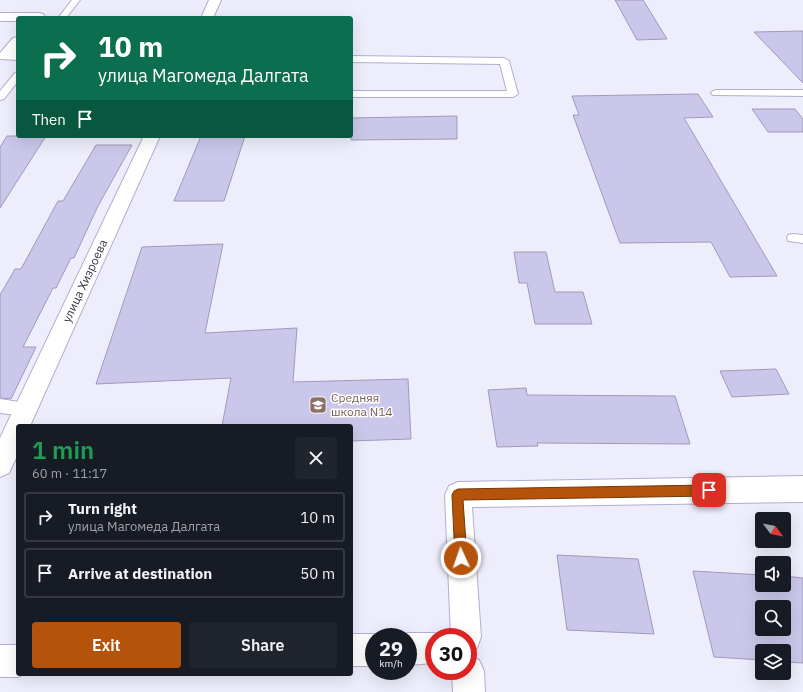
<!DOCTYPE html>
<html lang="en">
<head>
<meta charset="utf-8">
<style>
	:root { --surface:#171b24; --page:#20242c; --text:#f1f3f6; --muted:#9ea1a6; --line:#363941; --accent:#b45309 }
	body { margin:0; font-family:"IBM Plex Sans",sans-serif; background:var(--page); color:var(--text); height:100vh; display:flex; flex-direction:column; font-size:15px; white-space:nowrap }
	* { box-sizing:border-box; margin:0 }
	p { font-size:13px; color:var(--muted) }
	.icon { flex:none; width:22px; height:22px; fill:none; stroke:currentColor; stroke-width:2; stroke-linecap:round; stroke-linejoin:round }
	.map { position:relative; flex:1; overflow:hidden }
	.drawer { position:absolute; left:16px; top:424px; width:337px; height:252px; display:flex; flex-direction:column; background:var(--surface); border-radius:4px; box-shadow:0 4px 16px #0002 }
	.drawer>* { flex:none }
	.hud { position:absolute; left:16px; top:16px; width:337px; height:122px; border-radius:4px; box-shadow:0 4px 16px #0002; background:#0b6e4f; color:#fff; overflow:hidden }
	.needle { width:26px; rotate:122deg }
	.controls { position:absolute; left:755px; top:512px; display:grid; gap:8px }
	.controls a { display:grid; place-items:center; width:36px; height:36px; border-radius:4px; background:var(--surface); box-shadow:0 4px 16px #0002; font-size:20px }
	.speed { position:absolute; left:365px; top:628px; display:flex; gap:8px; font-size:20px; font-weight:700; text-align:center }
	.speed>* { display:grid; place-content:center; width:52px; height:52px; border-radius:50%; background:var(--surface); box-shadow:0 4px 16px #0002; line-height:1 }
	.speed small { font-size:10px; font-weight:400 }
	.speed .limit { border:6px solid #d22; background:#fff; color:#111 }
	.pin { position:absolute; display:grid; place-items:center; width:34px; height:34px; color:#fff; margin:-17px; border-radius:8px; box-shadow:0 2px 6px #0006 }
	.me { position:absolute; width:44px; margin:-22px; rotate:357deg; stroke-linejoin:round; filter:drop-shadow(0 0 3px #0008) }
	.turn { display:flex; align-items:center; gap:14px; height:84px; padding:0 16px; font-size:18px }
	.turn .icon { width:52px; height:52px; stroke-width:2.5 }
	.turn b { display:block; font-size:28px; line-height:34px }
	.then { display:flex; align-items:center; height:38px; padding:0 16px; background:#0003; gap:8px; font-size:15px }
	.round { display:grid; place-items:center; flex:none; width:42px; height:42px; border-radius:4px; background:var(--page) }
	.headline { display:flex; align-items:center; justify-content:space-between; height:68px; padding:0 16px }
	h1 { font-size:24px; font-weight:600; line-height:30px; color:#1e9e55 }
	.button { display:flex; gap:8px; margin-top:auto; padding:8px 16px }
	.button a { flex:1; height:46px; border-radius:4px; background:var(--accent); color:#fff; font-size:16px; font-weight:600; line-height:46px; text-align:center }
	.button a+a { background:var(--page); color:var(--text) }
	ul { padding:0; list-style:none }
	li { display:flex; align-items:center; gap:12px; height:50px; margin:0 8px 6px; padding:0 8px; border:2px solid var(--line); border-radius:4px }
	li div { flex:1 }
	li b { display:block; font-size:15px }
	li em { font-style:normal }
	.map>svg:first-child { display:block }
</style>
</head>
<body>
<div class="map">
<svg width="803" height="692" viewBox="0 0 803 692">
	<rect width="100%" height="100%" fill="#eeedfb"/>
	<path fill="#cbc7ea" stroke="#9f9abc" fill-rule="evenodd" d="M615,0H643L667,39L637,40Z
		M803,31V83L754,32Z
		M698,94L713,117L684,118L777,276L730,277L711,242L620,243L573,115H579L572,96Z
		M752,109H795L803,119V132H768Z
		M457,116V139L351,140V118Z
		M7,136H46L0,208V147Z
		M201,136H245L224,201H174Z
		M96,145H132L98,206L74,258H71L56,288H53L23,347H36L11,399L0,398V295L15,269H21L58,201H63Z
		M223,244L205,333L297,328L293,382L408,379L411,439L351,441V426H222L231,378L96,384L142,247Z
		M514,252H546L555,292H583L592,324H535L527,283H519Z
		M776,369L789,394L732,397L720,371Z
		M526,388L527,395L675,396L690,444L537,443L538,446L497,447L488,390Z
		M557,555L638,559L654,634L567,630Z
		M693,571L762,575V585H784V576L803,578V663L784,662V651H762V660L714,657ZM762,607H784V629H762Z"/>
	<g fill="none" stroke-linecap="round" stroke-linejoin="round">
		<g stroke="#b2aed0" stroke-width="2">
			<path id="service" d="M72,0H80L66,18H58Z
				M351,56L504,58L509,61L518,94L513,97H351V91H507L500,64L351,62Z
				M18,72V81L4,99L0,100V91L15,73Z
				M716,90H803V96L713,95L711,93L713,91Z
				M793,234L803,235V243L788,241L787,238L788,235Z
				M0,399L32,404L34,409L32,414L26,416L0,413Z"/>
		</g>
		<g stroke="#b2aed0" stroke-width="2">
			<path id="minor" d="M209,0H221L213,18H201Z
				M0,13H39L43,14L45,17L18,18V21H0Z
				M18,37V49L16,52H18V60L0,59V53L13,38Z
				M144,136H160L30,426H18V454L9,473L0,477V438Z
				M803,476V502L472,507L481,637L477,648L468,651V637H451L445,495L449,486L458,482Z
				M408,633H434L445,637H434V663L408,665V637H400Z
				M351,634H374L380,637H374V666H351Z
				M0,645H18V674H24L18,677H0Z
				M468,655L479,660L484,671L485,692H453L452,671H468Z"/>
		</g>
		<use href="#service" fill="#fff" fill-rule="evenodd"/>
		<use href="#minor" fill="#fff" fill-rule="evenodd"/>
	</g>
	<path fill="#b45309" stroke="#753606" d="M709,485L713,487L714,490L713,494L709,496L463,500L467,558L465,562L461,564L457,562L455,558L452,495L454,491L458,489Z"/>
	<defs>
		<g id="school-square" transform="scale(0.9)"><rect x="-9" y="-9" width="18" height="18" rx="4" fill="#8d6e63" stroke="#fff"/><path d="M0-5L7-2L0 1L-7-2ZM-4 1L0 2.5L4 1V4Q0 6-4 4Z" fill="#fff"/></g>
	</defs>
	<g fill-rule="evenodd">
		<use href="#school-square" x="318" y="405"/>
	</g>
	<g text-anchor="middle" stroke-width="3" stroke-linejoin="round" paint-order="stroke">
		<g font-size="12" fill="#373643" stroke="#fff">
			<text transform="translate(85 281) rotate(-65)" y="4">улица Хизроева</text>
		</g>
		<g font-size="12" fill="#785e54" stroke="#fff" text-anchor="start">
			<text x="331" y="402">Средняя<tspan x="331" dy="14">школа N14</tspan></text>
		</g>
	</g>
</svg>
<div class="controls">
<a><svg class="needle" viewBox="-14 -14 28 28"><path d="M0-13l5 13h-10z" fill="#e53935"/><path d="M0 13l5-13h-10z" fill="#9ea1a6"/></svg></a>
<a><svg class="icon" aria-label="sound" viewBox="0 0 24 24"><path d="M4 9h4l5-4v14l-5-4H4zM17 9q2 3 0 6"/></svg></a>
<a><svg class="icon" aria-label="search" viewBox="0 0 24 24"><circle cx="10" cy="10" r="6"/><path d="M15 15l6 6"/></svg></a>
<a><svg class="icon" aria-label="layers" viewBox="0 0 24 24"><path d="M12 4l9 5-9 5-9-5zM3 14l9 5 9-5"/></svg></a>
</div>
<div class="speed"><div>29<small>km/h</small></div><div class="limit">30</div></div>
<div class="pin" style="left:709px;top:490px;background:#d93025"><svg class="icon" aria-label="arrive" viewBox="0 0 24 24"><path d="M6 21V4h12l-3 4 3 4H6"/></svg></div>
<svg class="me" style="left:461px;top:558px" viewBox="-20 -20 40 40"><circle r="17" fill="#b45309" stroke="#fff" stroke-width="3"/><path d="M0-11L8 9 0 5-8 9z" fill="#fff"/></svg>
<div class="hud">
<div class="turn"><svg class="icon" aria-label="right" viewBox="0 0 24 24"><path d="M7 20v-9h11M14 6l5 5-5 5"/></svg><div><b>10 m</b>улица Магомеда Далгата</div></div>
<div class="then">Then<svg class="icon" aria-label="arrive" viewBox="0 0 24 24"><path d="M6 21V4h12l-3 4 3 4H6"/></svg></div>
</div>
<section class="drawer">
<div class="headline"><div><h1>1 min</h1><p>60 m · 11:17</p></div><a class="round"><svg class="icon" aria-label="close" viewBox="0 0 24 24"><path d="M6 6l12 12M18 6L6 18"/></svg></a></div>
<ul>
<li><svg class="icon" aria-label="right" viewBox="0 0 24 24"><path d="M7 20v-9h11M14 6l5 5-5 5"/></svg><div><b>Turn right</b><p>улица Магомеда Далгата</p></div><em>10 m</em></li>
<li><svg class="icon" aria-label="arrive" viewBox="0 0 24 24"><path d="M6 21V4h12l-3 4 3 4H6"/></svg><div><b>Arrive at destination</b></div><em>50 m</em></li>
</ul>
<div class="button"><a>Exit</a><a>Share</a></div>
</section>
</div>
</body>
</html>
